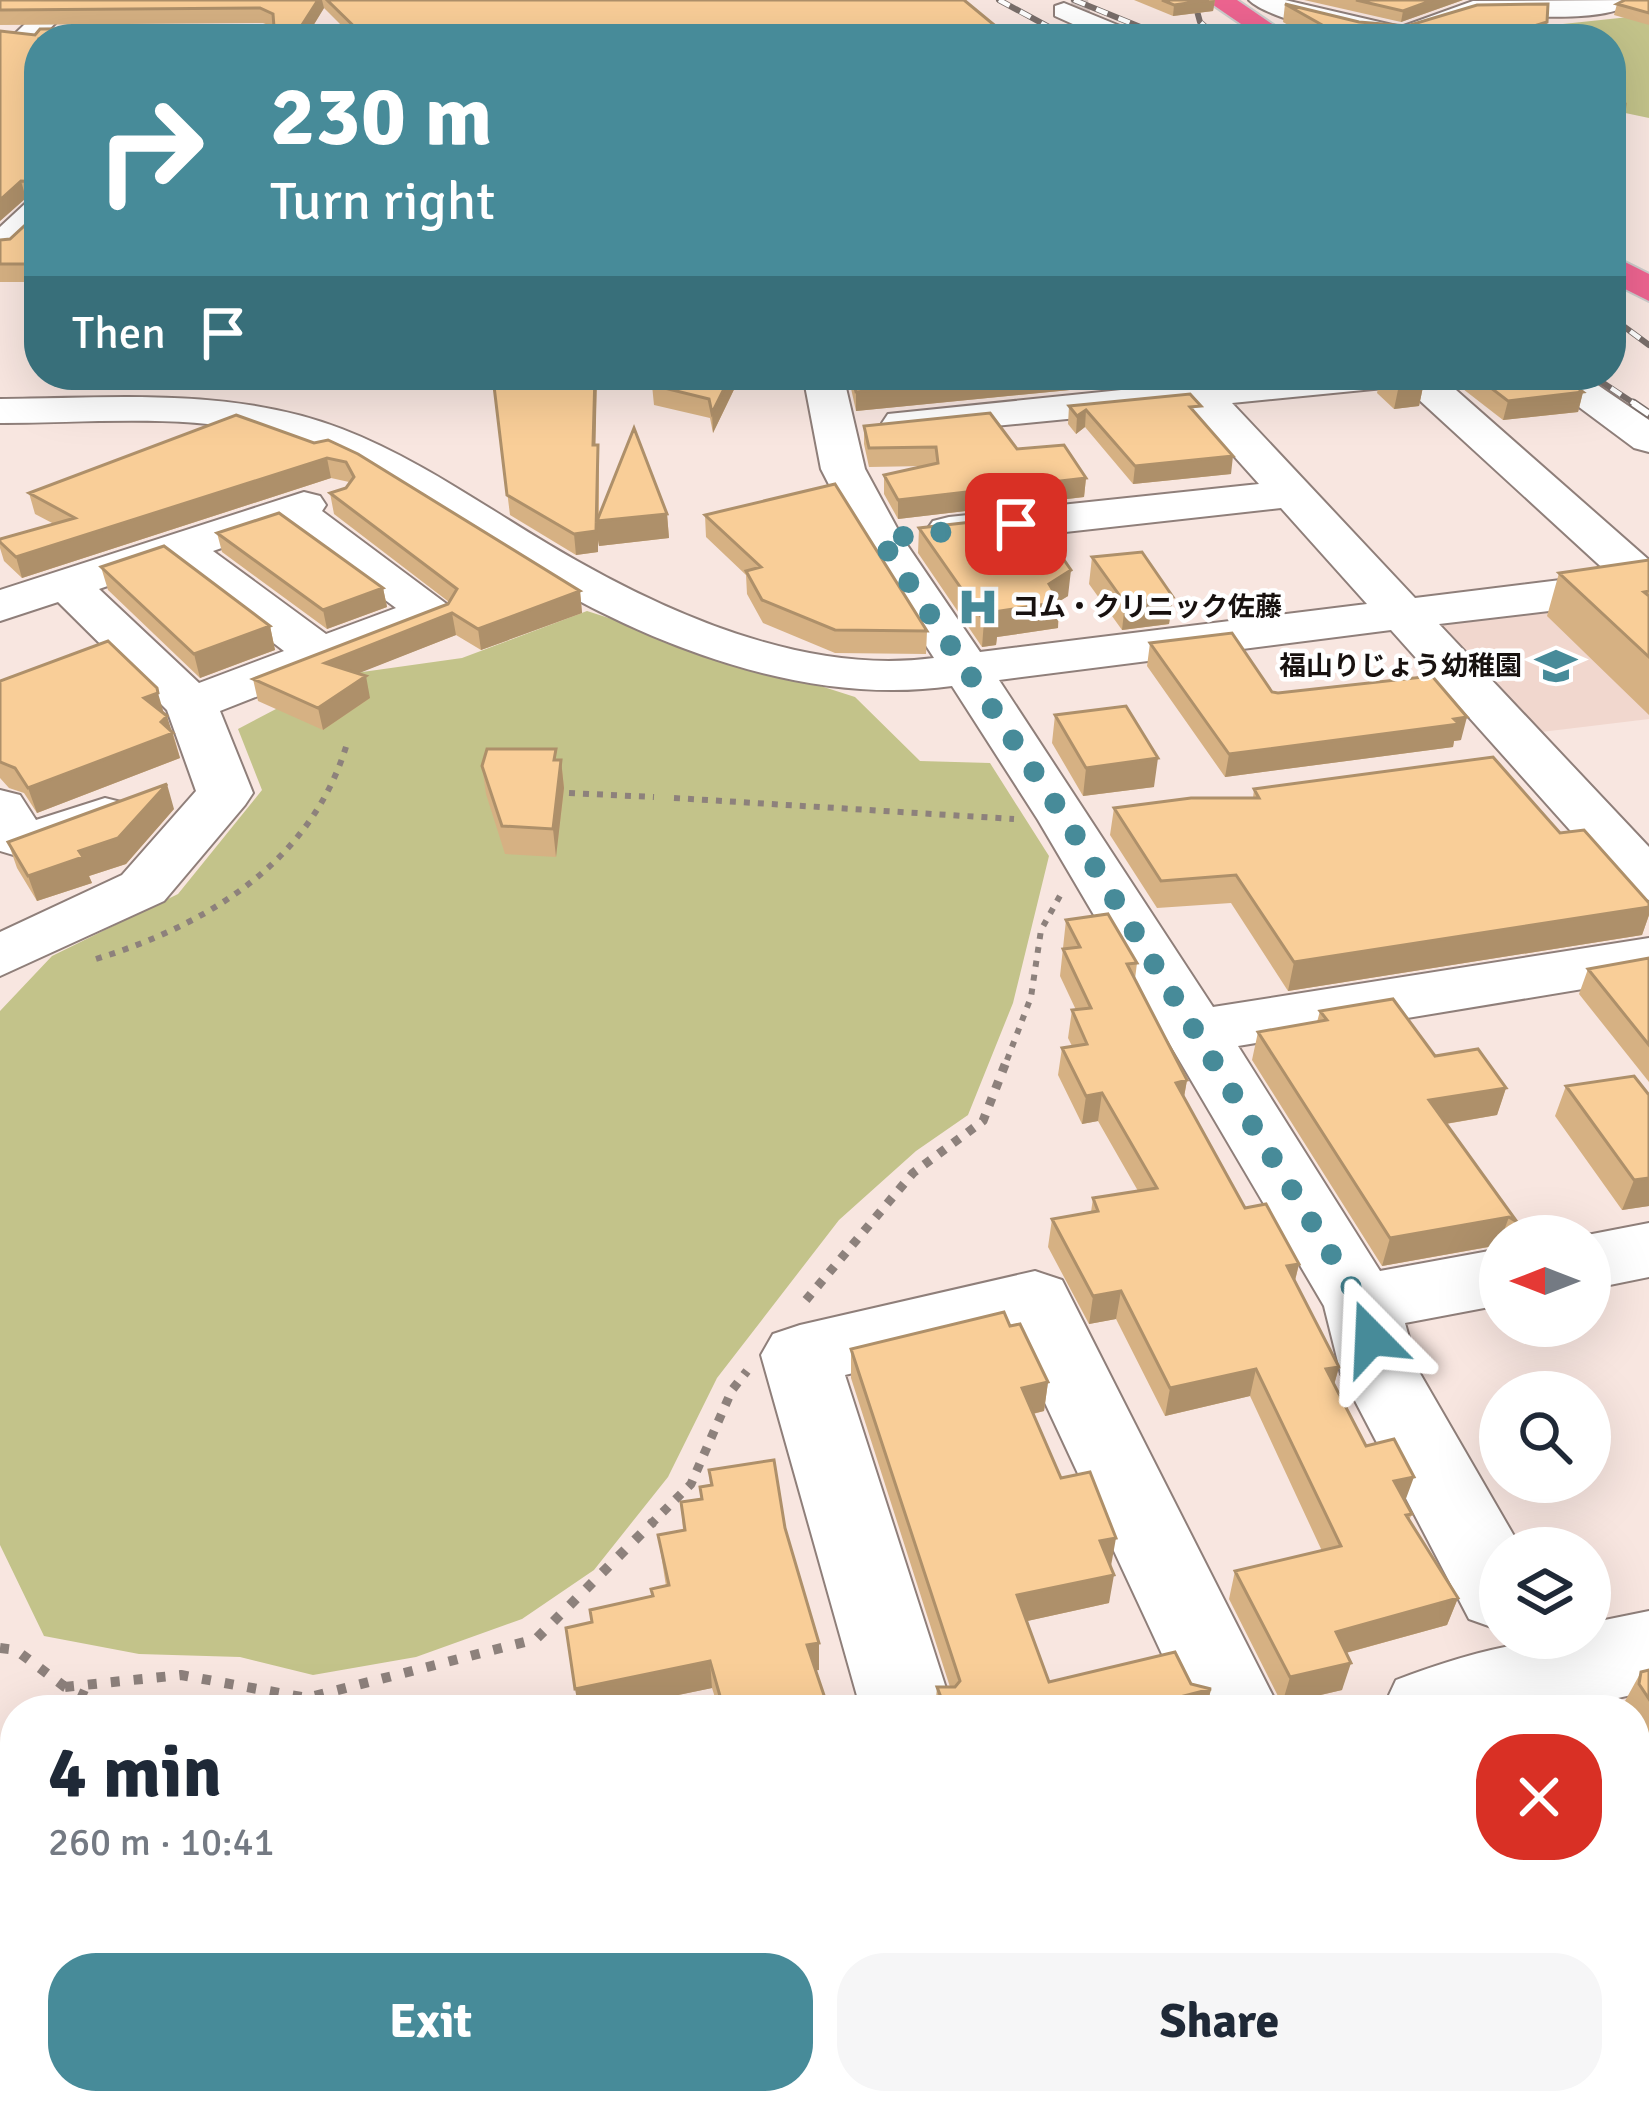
<!DOCTYPE html>
<html lang="en">
<head>
<meta charset="utf-8">
<style>
	:root { --surface:#fff; --page:#f6f6f7; --text:#1f2937; --muted:#747a83; --accent:#478b99 }
	body { margin:0; font-family:Signika,"Noto Sans JP",sans-serif; background:var(--page); color:var(--text); height:100vh; display:flex; flex-direction:column; font-size:45px; white-space:nowrap }
	* { box-sizing:border-box; margin:0 }
	p { font-size:39px; color:var(--muted) }
	.icon { flex:none; width:66px; height:66px; fill:none; stroke:currentColor; stroke-width:2; stroke-linecap:round; stroke-linejoin:round }
	.map { position:relative; flex:1; overflow:hidden }
	.sheet { position:absolute; left:0px; top:1695px; width:1650px; height:420px; display:flex; flex-direction:column; background:var(--surface); border-radius:48px 48px 0 0; box-shadow:0 12px 48px #0002 }
	.sheet>* { flex:none }
	.guide { position:absolute; left:24px; top:24px; width:1602px; height:366px; border-radius:48px; box-shadow:0 12px 48px #0002; background:#478b99; color:#fff; overflow:hidden }
	.needle { width:78px; rotate:270deg }
	.fabs { position:absolute; left:1479px; top:1215px; display:grid; gap:24px }
	.fabs a { display:grid; place-items:center; width:132px; height:132px; border-radius:50%; background:var(--surface); box-shadow:0 12px 48px #0002; font-size:60px }
	.pin { position:absolute; display:grid; place-items:center; width:102px; height:102px; color:#fff; margin:-51px; border-radius:24px; box-shadow:0 6px 18px #0006 }
	.me { position:absolute; width:132px; margin:-66px; rotate:339deg; stroke-linejoin:round; filter:drop-shadow(0 0 9px #0008) }
	.turn { display:flex; align-items:center; gap:42px; height:252px; padding:0 48px; font-size:54px }
	.turn .icon { width:156px; height:156px; stroke-width:2.5 }
	.turn b { display:block; font-size:84px; line-height:102px }
	.then { display:flex; align-items:center; height:114px; padding:0 48px; background:#0003; gap:24px; font-size:45px }
	.round { display:grid; place-items:center; flex:none; width:126px; height:126px; border-radius:48px; background:var(--page) }
	.summary { display:flex; align-items:center; justify-content:space-between; height:204px; padding:0 48px }
	h1 { font-size:72px; font-weight:700; line-height:90px }
	.cta { display:flex; gap:24px; margin-top:auto; padding:24px 48px }
	.cta a { flex:1; height:138px; border-radius:48px; background:var(--accent); color:#fff; font-size:48px; font-weight:700; line-height:138px; text-align:center }
	.cta a+a { background:var(--page); color:var(--text) }
	.map>svg:first-child { display:block }
</style>
</head>
<body>
<div class="map">
<svg width="1649" height="2115" viewBox="0 0 1649 2115">
	<rect width="100%" height="100%" fill="#f8e6e0"/>
	<path fill="#f1d7ce" d="M1649,592V719L1525,734L1414,613Z"/>
	<path fill="#c3c38a" d="M1649,0V118L1611,110V39H1543L1544,26L1629,17Z
		M587,611L855,697L920,761L990,763L1049,856L1013,1003L968,1115L916,1151L839,1220L717,1378L668,1477L594,1570L522,1619L416,1657L313,1675L240,1657L139,1654L44,1636L0,1545V1011L52,956L178,894L262,790L238,729L341,675L462,658Z"/>
	<g fill="none" stroke-linecap="round" stroke-linejoin="round">
		<path stroke="#d6c6c1" stroke-width="28" stroke-dasharray="28 15" stroke-linecap="butt" d="M1071,3L1088,0"/>
		<g stroke="#8f7f7a" stroke-width="4">
			<path id="minor" d="M50,0H78L10,69L0,71V48Z
				M1249,0H1285L1401,27L1473,1L1636,0C1608,26 1519,13 1481,17C1459,19 1440,33 1419,38C1387,46 1272,23 1249,0Z
				M1064,3L1137,33L1141,39H1106L1055,16V6Z
				M39,199V228L12,253L0,256V227L27,202Z
				M803,375H843L865,469L903,539L980,652L1367,604L1281,508L949,545L933,541L926,531L933,521L949,517L1259,484L1190,407L903,435L888,432L882,423L888,414L1170,385L1163,375H1205L1211,381L1274,375H1439L1649,560V599L1439,624L1649,847V900L1628,895L1391,630L999,680L1213,1007L1649,938V978L1238,1046L1380,1271L1500,1249V1305L1405,1323L1418,1370L1521,1548H1500V1630L1469,1619L1341,1374L1324,1306L1038,820L952,686C804,707 646,644 521,568C452,525 384,473 307,445C210,410 101,423 0,423V399C114,398 233,387 342,429C415,457 481,504 548,544C658,610 803,676 934,658L857,539L821,469ZM1404,386L1609,574L1415,598L1232,403Z
				M1536,375H1583L1649,420V452L1634,448Z
				M304,492L320,496L326,505L322,511L456,611L449,621L220,711L253,793L245,805L164,901L0,976V932L122,875L196,791L167,710L58,602L0,621V590ZM285,526L396,608L326,634L213,551ZM171,564L284,651L199,683L99,589Z
				M0,790L20,795L36,820L105,798L125,803L133,815L125,827L27,859L0,851Z
				M1649,1223V1277L1590,1289V1236H1582Z
				M1035,1271L1062,1280L1280,1710H1188L1013,1334L845,1375L953,1710H861L761,1355L773,1334L800,1325Z
				M1649,1611V1691L1565,1710H1382L1396,1680C1460,1656 1521,1638 1590,1638V1623Z
				M1635,1754L1649,1759V1865L1635,1859Z
				M15,1800V1894L0,1895V1801Z
				M89,2100H195L199,2115H93Z
				M657,2100H782L776,2115H651Z
				M971,2100H1077L1081,2115H975Z
				M1358,2100H1465L1471,2115H1364Z"/>
		</g>
		<g stroke="#cccbca" stroke-width="4">
			<path id="highway" d="M1206,0H1237L1294,39H1263Z
				M1611,255L1649,274V301L1611,282Z"/>
		</g>
		<path stroke="#8d817c" stroke-width="6" stroke-dasharray="6 8" stroke-linecap="butt" d="M569,793L654,797
			M674,798L1014,819
			M96,959C210,924 314,860 348,740
			M1007,1060L1031,997L1041,930L1061,894"/>
		<path stroke="#8d817c" stroke-width="9" stroke-dasharray="8 10" stroke-linecap="butt" d="M806,1300L913,1173L983,1121L1008,1057
			M650,1525L691,1484L732,1390L747,1371"/>
		<path stroke="#8d817c" stroke-width="10" stroke-dasharray="9 14" stroke-linecap="butt" d="M0,1648L16,1650L65,1687L116,1710
			M65,1687L181,1675L307,1698L536,1639L653,1522"/>
		<use href="#minor" fill="#fff" fill-rule="evenodd"/>
		<use href="#highway" fill="#ed6490" fill-rule="evenodd"/>
		<g stroke="#796e6a" stroke-width="6">
			<path id="rail-far1" d="M999,0L1071,39
				M1074,0L1170,39
				M1194,0L1200,22L1219,39
				M1611,317L1649,345
				M1591,375L1638,406"/>
		</g>
		<g stroke="#796e6a" stroke-width="9">
			<path id="rail" d="M1633,403L1649,414"/>
		</g>
		<use href="#rail-far1" stroke="#fff" stroke-width="4.5" stroke-dasharray="12" stroke-linecap="butt"/>
		<use href="#rail" stroke="#fff" stroke-width="6" stroke-dasharray="20" stroke-linecap="butt"/>
	</g>
	<path fill="#d6b183" d="M0,0H964L999,35L1073,39H355L324,8L305,39H39V282H0V240L10,239L37,214L38,199L26,198L0,221L35,35L274,27L263,23L0,25Z
		M1134,0H1215L1213,11L1173,16Z
		M1304,0H1463L1401,22Z
		M1649,0V25L1614,15L1617,4Z
		M1285,4L1359,22L1543,39H1312L1283,22Z
		M1611,101L1624,114L1619,134H1611Z
		M425,375H492L486,381Z
		M597,375L595,445L599,465V516L667,514L669,538L599,546L598,540V552L576,555L510,515L494,386Z
		M741,375L713,433L710,418L654,405L652,385Z
		M848,375H1163L1162,381L856,411Z
		M1381,375H1416L1424,382L1419,406L1394,409L1377,393Z
		M1445,375H1561L1583,392L1578,412L1503,420Z
		M1069,406L1199,418L1231,474L1133,484L1085,427L1076,434L1068,424Z
		M864,426L1017,449L1086,478L1084,497L898,519L884,494V475L925,466L869,467L864,444Z
		M314,443L580,591L582,613L481,650L456,635L358,673L370,698L323,730L258,701L253,679L448,604L449,602L334,514L330,493L346,488L349,482L331,478L22,578L4,561L0,548V539L54,524L35,514L29,493Z
		M705,515L927,631L926,654L835,653L763,623L747,594L746,575L706,537Z
		M919,528L1068,596L1060,601L1058,628L997,637L996,645L982,647L918,553Z
		M217,533L383,588L387,607L327,629L222,552Z
		M1092,557L1173,597L1169,624L1122,630L1089,584Z
		M1649,560V715L1547,616L1559,573Z
		M101,567L270,626L275,650L200,678L108,590Z
		M1150,643L1272,692L1461,740L1454,741L1453,747L1225,777L1147,666Z
		M0,681L164,714L173,733L180,758L37,813L24,793L9,788L0,778Z
		M1055,715L1154,787L1083,796L1052,743Z
		M561,760L564,788L556,857L505,854L486,794L482,766Z
		M1254,789L1560,833L1649,903V915L1642,935L1288,991L1231,903L1157,908L1110,835L1114,808L1253,798Z
		M174,809L126,864L89,876L92,883L37,901L17,868L8,842Z
		M1066,920L1137,963L1135,979L1187,1080L1184,1097L1245,1208L1299,1264L1295,1281L1339,1367L1334,1385L1366,1446L1405,1501L1412,1514L1409,1520L1458,1598L1447,1625L1346,1653L1342,1690L1282,1704L1229,1599L1235,1571L1322,1551L1250,1396L1165,1416L1116,1319L1089,1324L1048,1247L1052,1219L1091,1212L1093,1198L1138,1191L1098,1121L1082,1124L1058,1075L1062,1048L1072,1046L1068,1038L1072,1010H1076L1060,976Z
		M1649,958V1082L1579,994L1588,969Z
		M1320,1011L1435,1056L1506,1088L1497,1115L1446,1124L1517,1222L1513,1236H1500V1245L1382,1266L1252,1060L1258,1032L1317,1022Z
		M1634,1076L1649,1206L1622,1210L1555,1116L1566,1086Z
		M1010,1326L1048,1382L1044,1411L1033,1414L1061,1478L1111,1566L1109,1603L1027,1621L1049,1682L1191,1684L1211,1689L1206,1710H935L937,1687H950L851,1378V1349Z
		M709,1470L785,1528L819,1643V1670H816L829,1710H719L712,1688L606,1710H579L566,1628L592,1622L652,1597L651,1589L666,1586L658,1535L683,1530L681,1502L701,1499L700,1487L710,1486Z
		M1649,1670V1751L1635,1730V1710H1624L1625,1701L1641,1672Z
		M873,2100H988L993,2115H877Z
		M1068,2100H1397L1404,2115H1065Z
		M1474,2100H1548L1556,2115H1481Z"/>
	<path fill="#ae906a" d="M318,0H322L324,8L305,39H293Z
		M1215,0L1213,11L1173,16L1174,5Z
		M1433,0H1463L1401,22L1403,11Z
		M1547,22L1543,39H1491Z
		M21,181L26,198L0,221V200Z
		M595,375H597L595,465L593,445Z
		M731,375H741L713,433L712,413Z
		M1029,375H1163L1162,381L856,411V392Z
		M1424,382L1419,406L1394,409L1399,385Z
		M1583,392L1578,412L1503,420L1508,401Z
		M1086,410L1085,427L1076,434L1077,416Z
		M598,445V521L667,514L669,538L599,546L598,540V552L576,555L574,534Z
		M1233,456L1231,474L1133,484L1135,466Z
		M327,458L331,478L22,578L16,557Z
		M1086,478L1084,497L898,519V500Z
		M1071,570L1068,596L1058,602V628L997,637L996,645L982,647L984,621L993,612L1049,584Z
		M383,588L387,607L327,629L323,610Z
		M580,591L582,613L481,650L478,629Z
		M1173,597L1169,624L1122,630L1125,603Z
		M452,613L456,635L329,685L325,663Z
		M270,626L275,650L200,678L194,654Z
		M366,676L370,698L323,730L318,708Z
		M158,693L165,717L144,698Z
		M167,716L180,758L37,813L28,788L161,722Z
		M1467,717L1461,740L1454,741L1453,747L1225,777L1229,754Z
		M1158,758L1154,787L1083,796L1086,768Z
		M561,760L564,788L556,857L553,829Z
		M167,784L174,809L126,864L89,876L92,883L37,901L28,876L79,851Z
		M1649,907V915L1642,935L1288,991L1294,962Z
		M1187,1080L1182,1108L1176,1083Z
		M1506,1088L1497,1115L1421,1128L1429,1100Z
		M1102,1093L1098,1121L1082,1124L1086,1096Z
		M1649,1178V1206L1622,1210L1634,1180Z
		M1509,1217L1502,1236H1500L1499,1245L1382,1266L1390,1238Z
		M1299,1264L1292,1292L1287,1266Z
		M1121,1291L1116,1319L1089,1324L1093,1296Z
		M1339,1367L1331,1395L1326,1369Z
		M1256,1369L1250,1396L1165,1416L1170,1388Z
		M1048,1382L1044,1411L1019,1417L1022,1388Z
		M1414,1477L1404,1504L1394,1481Z
		M1116,1538L1111,1566L1095,1570L1100,1541Z
		M1114,1575L1109,1603L1014,1624L1017,1595Z
		M1458,1598L1447,1625L1327,1658L1336,1632Z
		M819,1643V1670L807,1672V1645Z
		M710,1661L712,1688L606,1710H579L575,1689Z
		M1351,1663L1342,1690L1282,1704L1290,1677Z
		M1211,1689L1206,1710H1165L1168,1700Z
		M0,1939L5,1961L0,1963Z
		M1649,1962V1976L1635,1985V1972Z
		M1649,2047V2048L1635,2067V2051Z
		M421,2100L428,2115H400Z"/>
	<path fill="#f9ce98" stroke="#ae906a" stroke-width="3" d="M0,0H318L293,39H39V182L21,181L0,200V31L35,35L40,29L274,27L273,14L260,8L0,10Z
		M327,0H964L999,29L996,35L1060,32L1073,39H367Z
		M1162,0H1209L1174,5Z
		M1356,0H1433L1403,11Z
		M1625,0H1649V13L1617,4Z
		M1285,4L1359,22L1407,26L1477,5L1548,4L1547,22L1491,39H1347Z
		M1611,101L1625,104L1624,114H1611Z
		M39,183V264H0V240L10,239L37,214Z
		M527,375H595L593,445H598L596,531L574,534L507,495L494,386Z
		M657,375H731L712,413L709,399L652,385Z
		M852,375H1029L856,392Z
		M1388,375H1416L1424,382L1399,385Z
		M1474,375H1561L1583,392L1508,401Z
		M1190,394L1201,406L1190,407L1233,456L1135,466L1086,410L1077,416L1069,406Z
		M990,413L1017,449L1064,445L1086,478L898,500L884,475L938,463L936,447L869,448L864,426Z
		M236,415L314,443L328,440L358,454L580,591L478,629L452,613L325,663L366,676L318,708L253,679L448,604L457,589L330,493L346,488L354,477L346,462L327,458L16,557L0,542V539L75,518L29,493Z
		M634,428L667,514L597,521Z
		M835,484L927,631L835,630L762,600L746,571L761,567L705,515Z
		M279,513L383,588L323,610L217,533Z
		M1033,515L1071,570L1049,584L1060,602L993,612L998,619L984,621L919,528Z
		M164,546L270,626L194,654L101,567Z
		M1142,552L1173,597L1125,603L1092,557Z
		M1649,560V591L1644,592L1649,596V657L1559,573Z
		M1232,633L1272,692L1278,693L1432,676L1467,717L1454,719L1459,724L1229,754L1150,643Z
		M108,641L157,688L158,693L144,698L167,716L161,722L173,733L28,788L15,768L0,762V681Z
		M1126,706L1158,758L1086,768L1055,715Z
		M487,749H556L554,760H561L553,829L502,826L482,766Z
		M1493,757L1560,833L1584,830L1649,903V907L1294,962L1236,875L1161,881L1114,808L1191,798H1259L1254,789Z
		M167,784L118,838L79,851L83,857L28,876L8,842Z
		M1108,914L1137,963L1127,964L1187,1080L1176,1083L1245,1208L1266,1204L1299,1264L1287,1266L1339,1367L1326,1369L1366,1446L1394,1439L1414,1477L1394,1481L1412,1514L1406,1515L1458,1598L1336,1632L1351,1663L1290,1677L1235,1571L1341,1546L1256,1369L1170,1388L1121,1291L1093,1296L1052,1219L1098,1211L1093,1198L1157,1188L1102,1093L1086,1096L1062,1048L1087,1044L1072,1010L1091,1008L1063,949L1080,947L1066,920Z
		M1649,958V1045L1588,969Z
		M1393,999L1435,1056L1478,1049L1506,1088L1429,1100L1517,1222L1509,1217L1390,1238L1258,1032L1327,1020L1320,1011Z
		M1634,1076L1649,1095V1178L1634,1180L1566,1086Z
		M1004,1312L1010,1326L1020,1324L1048,1382L1022,1388L1061,1478L1090,1472L1116,1538L1100,1541L1114,1575L1017,1595L1049,1682L1175,1652L1191,1684L1211,1689L1168,1700L1171,1710H946L937,1687H955L960,1681L851,1349Z
		M774,1460L785,1528L819,1643L807,1645L829,1710H724L710,1661L575,1689L566,1628L592,1622L590,1610L653,1596L651,1589L669,1585L658,1535L685,1530L681,1502L702,1499L700,1487L712,1485L709,1470Z
		M1649,1670V1699L1639,1684L1641,1672Z
		M1635,1868L1649,1884V1962L1635,1972Z
		M1635,2018L1649,2045V2047L1635,2051Z
		M193,2100H421L423,2103L400,2115H198Z
		M880,2100H988L993,2115H884Z
		M1070,2100H1397L1404,2115H1075Z
		M1500,2100H1548L1556,2115H1507Z
		M764,2107L768,2115H751Z"/>
	<g fill="none" stroke-linecap="round" stroke-linejoin="round">
		<path stroke="#478b99" stroke-width="21" stroke-dasharray="0 37.8" d="M1016,524L880,539L1066,820L1361,1303L1371,1338"/>
	</g>
	<defs>
		<g id="hospital-bare" transform="scale(3.24)"><path d="M-5-5h3v3.5h4V-5h3V5h-3V1.5h-4V5h-3Z" fill="#478b99" stroke="#fff" stroke-width="2.5" paint-order="stroke"/></g>
		<g id="school-bare" transform="scale(3.24)"><path d="M0-5L7-2L0 1L-7-2ZM-4 1L0 2.5L4 1V4Q0 6-4 4Z" fill="#478b99" stroke="#fff" stroke-width="2.5" paint-order="stroke"/></g>
	</defs>
	<g fill-rule="evenodd">
		<use href="#hospital-bare" x="978" y="607"/>
		<use href="#school-bare" x="1556" y="666"/>
	</g>
	<g text-anchor="middle" stroke-width="9" stroke-linejoin="round" paint-order="stroke">
		<g font-size="27" font-weight="bold" fill="#181210" stroke="#fff" text-anchor="start">
			<text x="1012" y="616">コム・クリニック佐藤</text>
			<text x="1522" y="675" text-anchor="end">福山りじょう幼稚園</text>
		</g>
	</g>
</svg>
<div class="fabs">
<a><svg class="needle" viewBox="-14 -14 28 28"><path d="M0-13l5 13h-10z" fill="#e53935"/><path d="M0 13l5-13h-10z" fill="#747a83"/></svg></a>
<a><svg class="icon" aria-label="search" viewBox="0 0 24 24"><circle cx="10" cy="10" r="6"/><path d="M15 15l6 6"/></svg></a>
<a><svg class="icon" aria-label="layers" viewBox="0 0 24 24"><path d="M12 4l9 5-9 5-9-5zM3 14l9 5 9-5"/></svg></a>
</div>
<div class="pin" style="left:1016px;top:524px;background:#d93025"><svg class="icon" aria-label="arrive" viewBox="0 0 24 24"><path d="M6 21V4h12l-3 4 3 4H6"/></svg></div>
<svg class="me" style="left:1371px;top:1338px" viewBox="-20 -20 40 40"><path d="M0-17L14 15 0 8-14 15z" fill="#478b99" stroke="#fff" stroke-width="4"/></svg>
<div class="guide">
<div class="turn"><svg class="icon" aria-label="right" viewBox="0 0 24 24"><path d="M7 20v-9h11M14 6l5 5-5 5"/></svg><div><b>230 m</b>Turn right</div></div>
<div class="then">Then<svg class="icon" aria-label="arrive" viewBox="0 0 24 24"><path d="M6 21V4h12l-3 4 3 4H6"/></svg></div>
</div>
<section class="sheet">
<div class="summary"><div><h1>4 min</h1><p>260 m · 10:41</p></div><a class="round" style="background:#d93025;color:#fff"><svg class="icon" aria-label="close" viewBox="0 0 24 24"><path d="M6 6l12 12M18 6L6 18"/></svg></a></div>
<div class="cta"><a>Exit</a><a>Share</a></div>
</section>
</div>
</body>
</html>
